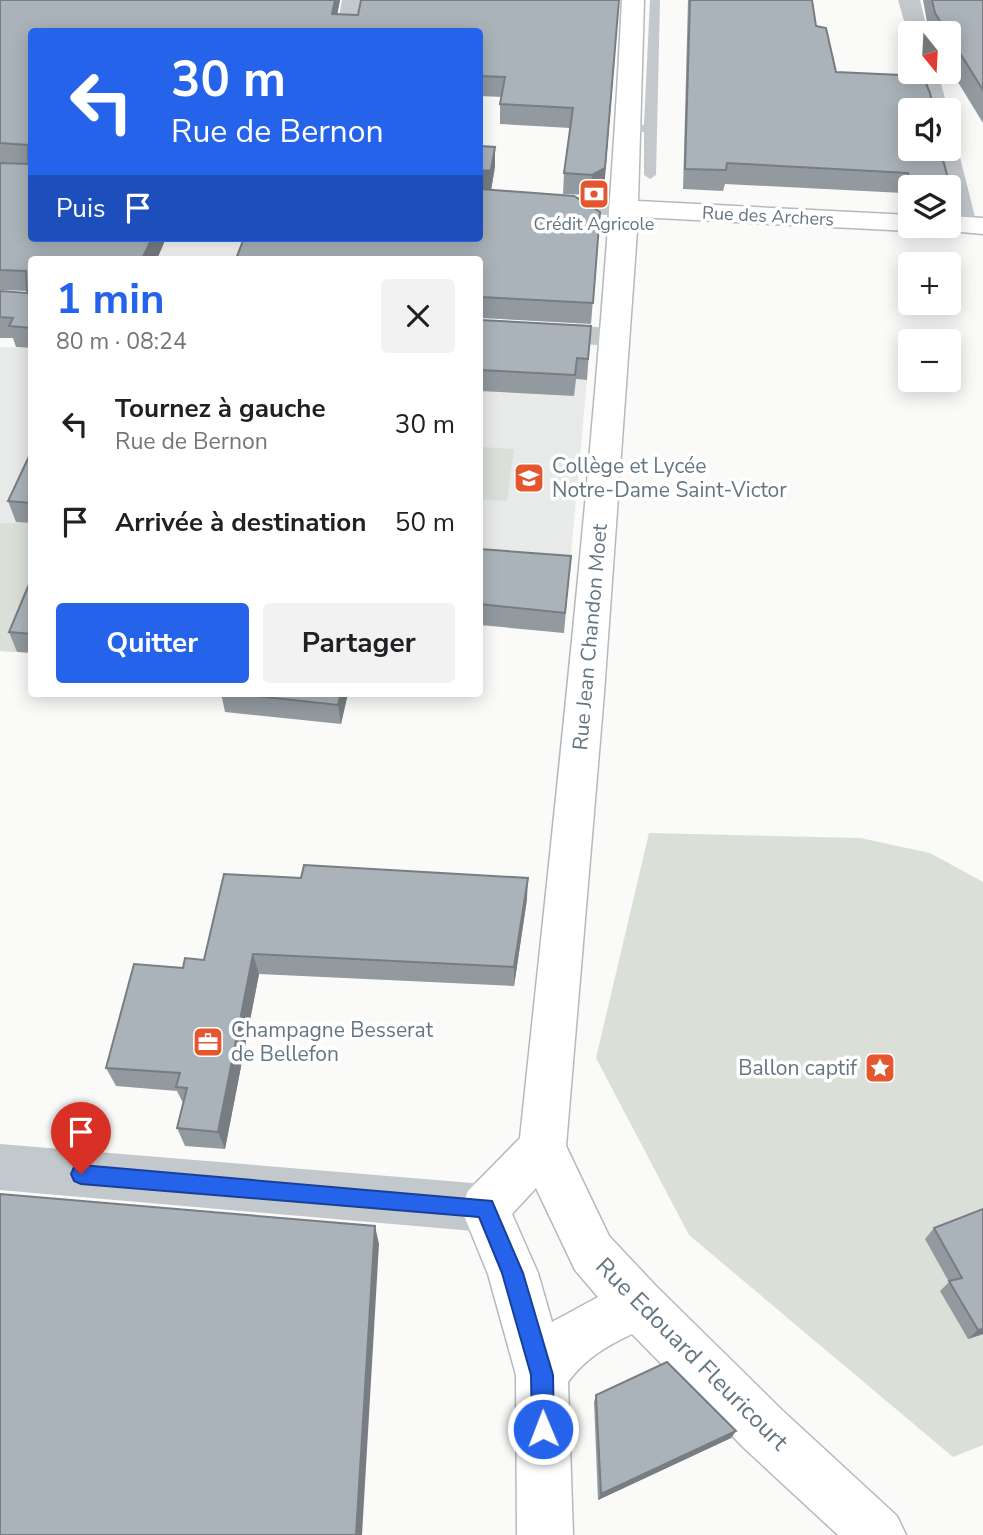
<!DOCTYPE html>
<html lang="fr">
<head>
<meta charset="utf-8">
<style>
	:root { --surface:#fff; --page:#f2f2f2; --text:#202124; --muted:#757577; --accent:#2563eb }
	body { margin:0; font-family:"Nunito Sans",sans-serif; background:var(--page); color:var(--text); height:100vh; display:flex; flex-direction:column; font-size:26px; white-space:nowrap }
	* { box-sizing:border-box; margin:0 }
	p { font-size:23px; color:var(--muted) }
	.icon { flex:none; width:38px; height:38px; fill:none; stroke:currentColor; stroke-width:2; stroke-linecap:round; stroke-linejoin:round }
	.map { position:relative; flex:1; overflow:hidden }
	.side { position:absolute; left:28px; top:256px; width:455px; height:441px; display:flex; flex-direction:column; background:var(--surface); border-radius:7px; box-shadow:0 4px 18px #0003 }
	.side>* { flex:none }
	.guide { position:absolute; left:28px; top:28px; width:455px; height:214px; border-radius:7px; box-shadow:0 4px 18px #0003; background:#2563eb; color:#fff; overflow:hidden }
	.needle { width:46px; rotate:162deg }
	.controls { position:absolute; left:898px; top:21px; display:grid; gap:14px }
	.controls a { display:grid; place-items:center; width:63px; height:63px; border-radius:7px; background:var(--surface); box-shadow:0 4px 18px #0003; font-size:35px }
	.pin { position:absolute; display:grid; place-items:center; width:60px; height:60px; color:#fff; margin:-72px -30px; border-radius:50% 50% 50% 0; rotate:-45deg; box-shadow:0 0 7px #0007 }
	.pin .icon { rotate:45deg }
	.me { position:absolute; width:77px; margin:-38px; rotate:359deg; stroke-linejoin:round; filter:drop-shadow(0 0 5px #0008) }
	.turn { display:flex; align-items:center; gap:24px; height:147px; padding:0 28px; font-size:32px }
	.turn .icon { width:91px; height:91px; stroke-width:2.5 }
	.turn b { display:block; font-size:49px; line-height:60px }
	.then { display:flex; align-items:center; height:66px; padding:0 28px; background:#0003; gap:14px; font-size:26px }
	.round { display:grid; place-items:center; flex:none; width:74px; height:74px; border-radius:7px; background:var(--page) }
	.overview { display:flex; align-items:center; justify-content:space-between; height:119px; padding:0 28px }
	h1 { font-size:42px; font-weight:700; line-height:52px; color:var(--accent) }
	.primary-button { display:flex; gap:14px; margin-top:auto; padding:14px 28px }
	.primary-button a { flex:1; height:80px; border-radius:7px; background:var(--accent); color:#fff; font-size:28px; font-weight:700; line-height:80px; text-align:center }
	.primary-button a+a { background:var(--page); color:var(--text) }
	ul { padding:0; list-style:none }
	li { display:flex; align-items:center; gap:21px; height:98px; padding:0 28px }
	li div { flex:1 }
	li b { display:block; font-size:26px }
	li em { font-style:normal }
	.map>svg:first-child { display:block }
</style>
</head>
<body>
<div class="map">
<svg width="983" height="1535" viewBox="0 0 983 1535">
	<rect width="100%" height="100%" fill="#fafaf8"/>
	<path fill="#e8e9e9" d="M0,347L31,348L32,615L16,652L0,651Z
		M480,374L587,380L567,597L480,591Z"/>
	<path fill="#dadfd7" d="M480,447L514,449L507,501L480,499Z
		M0,523H31V615L16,652L0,651Z
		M649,833L860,838L930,853L983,882V1445L953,1457L689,1235L596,1058Z"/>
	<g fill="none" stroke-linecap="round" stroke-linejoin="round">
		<g stroke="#b3babf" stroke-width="3">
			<path id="secondary" d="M622,0H644L638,201L910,215V226H921L910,231L638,217L604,693L566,1146L609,1236L656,1286L782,1410L897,1516L906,1535H838L744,1448L632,1334C605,1347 586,1358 568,1382L573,1535H517L516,1375L488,1274L461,1208L468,1191L520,1138C560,759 603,381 622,0ZM536,1188L575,1270L598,1297L552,1322L538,1273L512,1214Z
				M948,216L983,218V234L939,230L936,226H948Z"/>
		</g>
		<path fill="#c3c8cc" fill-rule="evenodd" d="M650,0H660L656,175L650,179L644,175V132H628L622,128L628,124L644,125Z"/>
		<path fill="#c3c8cc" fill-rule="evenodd" d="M342,0H364L358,32H336Z
			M898,0H920L928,33H910L909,38Z
			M914,72H938L948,110H924Z
			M948,142L958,149L977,225L973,231H955L948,216V187H942L932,149H948Z
			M480,192L625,200L634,202L638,208L634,214L625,216L480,208Z
			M480,320L614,328L624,331L629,337L624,343L614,346L480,338Z
			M0,1144L485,1184L502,1191L509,1208L502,1225L485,1232L0,1190Z"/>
		<use href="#secondary" fill="#fff" fill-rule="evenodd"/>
	</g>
	<path fill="#929a9f" d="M0,0H340L337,14L358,15L619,0L604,189L590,195L563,194L564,173L570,128L500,124V104L502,97L480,96V32H32V238H166L157,259H32V348L16,347L13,338H0V291L27,293V291L0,290Z
		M688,0H812L816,26L836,72L910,110L949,182L947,187H910V200H904L903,193L725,184L723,191L683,189Z
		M923,0H983V123L948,66V33H929Z
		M495,167L491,190L600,212L591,324L480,318L243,241L196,238H480Z
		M480,318V320L591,326L587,380L576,379L574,396L480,391Z
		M32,450V523L16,522L8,501Z
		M480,549L569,576L564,633L480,625Z
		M32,577V653L17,652L9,632Z
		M221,693H348L341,724L225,712Z
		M527,899L514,986L259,974L225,1149L185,1146L177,1128L183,1103L177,1091L116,1086L106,1068L183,968L204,960Z
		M983,1209V1334L968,1339L940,1291L949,1282L925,1239L934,1228Z
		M596,1395L736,1431L731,1438L598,1500L594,1402Z"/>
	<path fill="#777d82" d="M335,0H340L334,32L332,14Z
		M619,0L604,189L590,195L592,175Z
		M495,147V167L491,190L480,192V171Z
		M152,238H166L157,259H142Z
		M341,693H348L341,724L338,705Z
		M528,878L527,899L514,986V967Z
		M253,954L259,974L225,1149L218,1132Z
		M375,1226L379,1244L362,1535H356Z
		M983,1329V1334L968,1339L978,1330Z
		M736,1431L731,1438L598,1500L601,1494Z"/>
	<path fill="#aab3b9" stroke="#777d82" stroke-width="2" d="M0,0H335L332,14L358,15L361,0H619L605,168L592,175L564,173L573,108L500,104L505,77L480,76V32H32V238H152L142,259H32V328L9,326L13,318L0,317V291L27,293L26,271L0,270V163L28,164V145L0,143Z
		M690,0H812L816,26L826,28L836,72L923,76L930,93L934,110H910V149H940L949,182L910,180L908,173L727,163L726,170L685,169Z
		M932,0H983V90L935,13Z
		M480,146L495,147L491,170L480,171Z
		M480,189L574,196L600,212L593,303L480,297V259H236L244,238H480Z
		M480,318V320L591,326L588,359L577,358L575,375L480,370Z
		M32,450V503L8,501Z
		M480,549L571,556L565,613L480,604Z
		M32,577V634L9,632Z
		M228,693H341L338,705Z
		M304,865L528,878L514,967L253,954L218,1132L177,1128L187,1088L176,1087L180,1073L106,1068L134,964L183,968L185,958L204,960L224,874L301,878Z
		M0,1194L375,1226L356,1535H0Z
		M983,1209V1329L978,1330L949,1281L962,1278L934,1228Z
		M667,1362L736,1431L601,1494L596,1395Z"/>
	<path fill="#2563eb" stroke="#184099" stroke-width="2" d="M81,1165L492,1201L523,1273L553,1375L554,1429L551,1436L543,1439L535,1436L532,1429L531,1375L502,1273L479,1217L81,1184L74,1181L71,1174L74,1167Z"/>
	<defs>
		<g id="bank-square" transform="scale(1.575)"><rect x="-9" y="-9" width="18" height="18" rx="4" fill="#e4572e" stroke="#fff"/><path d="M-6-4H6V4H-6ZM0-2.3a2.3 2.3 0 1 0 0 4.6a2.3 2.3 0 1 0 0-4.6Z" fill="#fff"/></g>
		<g id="school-square" transform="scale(1.575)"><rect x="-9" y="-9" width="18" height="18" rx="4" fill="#e4572e" stroke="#fff"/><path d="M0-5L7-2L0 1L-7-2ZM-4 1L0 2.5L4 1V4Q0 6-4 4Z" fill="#fff"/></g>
		<g id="office-square" transform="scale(1.575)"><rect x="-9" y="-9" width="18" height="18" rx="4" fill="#e4572e" stroke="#fff"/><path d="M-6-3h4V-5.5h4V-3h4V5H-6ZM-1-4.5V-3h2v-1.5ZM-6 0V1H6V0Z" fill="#fff"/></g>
		<g id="sight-square" transform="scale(1.575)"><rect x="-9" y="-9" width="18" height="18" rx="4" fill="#e4572e" stroke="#fff"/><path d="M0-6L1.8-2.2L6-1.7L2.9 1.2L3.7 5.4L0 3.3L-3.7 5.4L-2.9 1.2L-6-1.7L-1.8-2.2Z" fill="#fff"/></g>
	</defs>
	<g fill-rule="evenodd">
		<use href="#bank-square" x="594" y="194"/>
		<use href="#school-square" x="529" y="478"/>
		<use href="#office-square" x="208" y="1042"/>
		<use href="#sight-square" x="880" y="1068"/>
	</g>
	<g text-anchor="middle" stroke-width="7" stroke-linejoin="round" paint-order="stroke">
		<g font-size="18" fill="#657683" stroke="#fff">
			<text transform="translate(768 216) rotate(3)" y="6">Rue des Archers</text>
		</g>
		<g font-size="18" fill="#657683" stroke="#fff">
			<text x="594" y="230">Crédit Agricole</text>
		</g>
		<g font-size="21" fill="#657683" stroke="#fff" text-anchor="start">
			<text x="552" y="473">Collège et Lycée<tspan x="552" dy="24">Notre-Dame Saint-Victor</tspan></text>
			<text x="231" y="1037">Champagne Besserat<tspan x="231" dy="24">de Bellefon</tspan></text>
			<text x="857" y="1075" text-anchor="end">Ballon captif</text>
		</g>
		<g font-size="21" fill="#657683" stroke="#fff">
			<text transform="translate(590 637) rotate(-85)" y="7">Rue Jean Chandon Moet</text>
		</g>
		<g font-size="24" fill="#657683" stroke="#fff">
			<text transform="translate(692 1354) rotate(45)" y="8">Rue Edouard Fleuricourt</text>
		</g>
	</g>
</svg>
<div class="controls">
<a><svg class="needle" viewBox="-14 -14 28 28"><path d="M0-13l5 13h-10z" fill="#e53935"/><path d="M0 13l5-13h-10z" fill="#757577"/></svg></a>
<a><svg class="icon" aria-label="sound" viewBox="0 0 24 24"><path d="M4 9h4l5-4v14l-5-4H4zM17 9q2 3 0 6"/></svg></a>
<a><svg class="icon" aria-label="layers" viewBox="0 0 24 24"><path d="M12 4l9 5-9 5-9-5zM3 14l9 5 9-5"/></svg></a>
<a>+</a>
<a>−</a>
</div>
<div class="pin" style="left:81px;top:1174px;background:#d93025"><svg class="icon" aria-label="arrive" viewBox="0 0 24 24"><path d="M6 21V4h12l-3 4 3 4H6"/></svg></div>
<svg class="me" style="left:543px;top:1429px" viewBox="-20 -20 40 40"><circle r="17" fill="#2563eb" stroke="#fff" stroke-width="3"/><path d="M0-11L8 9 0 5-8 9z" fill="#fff"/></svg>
<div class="guide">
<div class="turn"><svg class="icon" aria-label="left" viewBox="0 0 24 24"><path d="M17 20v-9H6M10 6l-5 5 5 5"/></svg><div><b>30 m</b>Rue de Bernon</div></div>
<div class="then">Puis<svg class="icon" aria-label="arrive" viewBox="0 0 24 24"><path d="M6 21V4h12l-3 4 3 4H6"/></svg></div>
</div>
<section class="side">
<div class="overview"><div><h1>1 min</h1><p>80 m · 08:24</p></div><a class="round"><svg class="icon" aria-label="close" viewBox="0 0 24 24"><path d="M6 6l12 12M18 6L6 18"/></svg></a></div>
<ul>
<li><svg class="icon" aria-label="left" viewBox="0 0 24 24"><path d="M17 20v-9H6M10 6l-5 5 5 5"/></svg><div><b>Tournez à gauche</b><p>Rue de Bernon</p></div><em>30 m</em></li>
<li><svg class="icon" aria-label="arrive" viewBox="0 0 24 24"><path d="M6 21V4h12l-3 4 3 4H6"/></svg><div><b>Arrivée à destination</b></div><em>50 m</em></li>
</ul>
<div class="primary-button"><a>Quitter</a><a>Partager</a></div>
</section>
</div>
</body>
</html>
